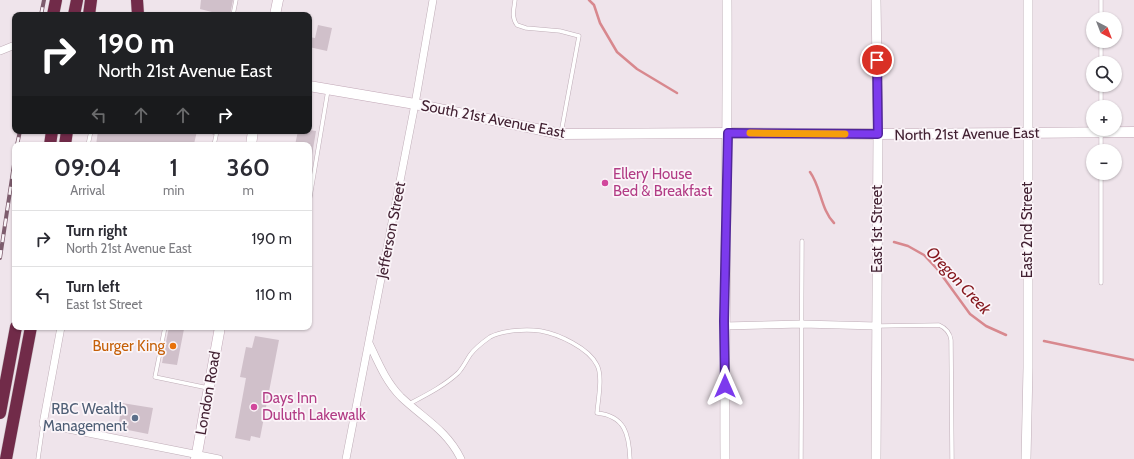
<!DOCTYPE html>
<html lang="en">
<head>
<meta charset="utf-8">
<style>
	:root { --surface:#fff; --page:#f7f7f7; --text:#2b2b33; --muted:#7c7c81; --line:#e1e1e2 }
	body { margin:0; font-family:Cabin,sans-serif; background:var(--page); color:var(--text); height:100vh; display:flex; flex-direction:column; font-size:15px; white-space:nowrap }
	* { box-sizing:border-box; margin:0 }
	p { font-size:13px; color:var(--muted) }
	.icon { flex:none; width:22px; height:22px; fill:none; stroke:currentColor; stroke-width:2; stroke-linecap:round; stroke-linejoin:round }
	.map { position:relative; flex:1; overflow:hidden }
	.panel { position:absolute; left:12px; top:142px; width:300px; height:188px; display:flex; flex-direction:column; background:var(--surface); border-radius:8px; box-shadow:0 1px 3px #0004 }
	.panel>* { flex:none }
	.guide { position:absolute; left:12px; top:12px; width:300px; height:122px; border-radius:8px; box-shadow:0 1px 3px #0004; background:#202124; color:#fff; overflow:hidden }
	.needle { width:26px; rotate:138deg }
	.fabs { position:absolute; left:1086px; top:12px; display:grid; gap:8px }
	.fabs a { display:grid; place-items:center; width:36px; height:36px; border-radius:50%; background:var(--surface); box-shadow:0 1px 3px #0004; font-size:20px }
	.pin { position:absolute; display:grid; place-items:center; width:34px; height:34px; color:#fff; margin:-17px; border:2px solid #fff; border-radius:50%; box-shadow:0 1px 4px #0007 }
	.me { position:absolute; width:44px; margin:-22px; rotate:0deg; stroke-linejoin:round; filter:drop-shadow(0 0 3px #0008) }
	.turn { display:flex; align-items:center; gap:14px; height:84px; padding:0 20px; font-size:18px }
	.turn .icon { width:52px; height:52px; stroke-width:2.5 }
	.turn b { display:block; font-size:28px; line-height:34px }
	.lanes { display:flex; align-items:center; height:38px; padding:0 20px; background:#0003; justify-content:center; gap:20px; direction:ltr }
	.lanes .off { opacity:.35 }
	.eta { display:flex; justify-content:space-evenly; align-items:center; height:68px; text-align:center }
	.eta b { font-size:24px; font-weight:600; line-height:28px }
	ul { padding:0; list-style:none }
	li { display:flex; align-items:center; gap:12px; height:56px; padding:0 20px; border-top:1px solid var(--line) }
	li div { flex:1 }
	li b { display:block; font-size:15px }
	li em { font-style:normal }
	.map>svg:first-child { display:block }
</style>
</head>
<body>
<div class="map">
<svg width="1134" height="459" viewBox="0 0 1134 459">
	<rect width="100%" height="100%" fill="#efe4eb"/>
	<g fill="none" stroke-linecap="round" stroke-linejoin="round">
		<path stroke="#d8888e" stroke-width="2.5" d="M589,0L594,5L600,23L617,52L637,69L677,93
			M810,172C821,187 821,210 834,223
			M894,242L908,246L924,255L938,270L970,314L986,326L1006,335
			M1044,341L1134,360"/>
	</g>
	<path fill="#d0c0ca" d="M201,0H233L230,15H224L200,9Z
		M318,25L332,28L327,51L309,47V37L315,38Z
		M309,130L316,131L310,167L309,145H295L298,131H309Z
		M98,131H197L194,144L198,145H96Z
		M169,327L184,329L177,365L162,363Z
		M255,336L279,340L260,438L251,436L250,441L235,438L246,378L240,377L246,347L252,348Z
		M122,403L153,408L148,434L118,428Z"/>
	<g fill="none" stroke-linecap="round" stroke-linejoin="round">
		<g stroke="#bfadb7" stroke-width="4.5">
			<path id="service" d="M515,0C514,9 511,17 517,25L526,28L560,31L579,36L561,133
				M1101,0V19
				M233,15L236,0
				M1101,41V63
				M1101,85V107
				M209,131L217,133
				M88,145L91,131
				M214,145L217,131
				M1101,151V134
				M309,203L328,90
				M1101,283V173
				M878,326L939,325C946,328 950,333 951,340L952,459
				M165,327L155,377L208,388
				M409,404C426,395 444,386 458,373C463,368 466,361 470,355C475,348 483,342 490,337C502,330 527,329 541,331C558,334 589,348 597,365C603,376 598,400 597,413C625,416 629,434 630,459
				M38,459L43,424
				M801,459L802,241"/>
		</g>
		<g stroke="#bfadb7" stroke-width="8">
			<path id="minor" d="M0,51L15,45
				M724,326L802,324L877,326
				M61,327L43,424L219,459
				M369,343C378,362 386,382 401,397C423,418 447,430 461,459
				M346,459L415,104L433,0"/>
		</g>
		<g stroke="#bfadb7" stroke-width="10">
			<path id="tertiary" d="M876,0L878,134L876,459
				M725,459C724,306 728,153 727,0
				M1026,459L1028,368V0"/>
		</g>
		<g stroke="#c1a7b6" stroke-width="11">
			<path id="secondary" d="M275,15L278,0
				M309,86L415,104L561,134L728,133L878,134L1134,132
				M251,145L253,131
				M196,459L220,327"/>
		</g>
		<g stroke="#cac1c6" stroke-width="13">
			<path id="motorway" d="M137,0L138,15
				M53,15L56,0
				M74,15L77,0
				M89,15L91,0
				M50,145L52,131
				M65,145L67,131
				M0,413L16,327
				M6,459L31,327"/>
		</g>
		<use href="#service" stroke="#fff" stroke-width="3.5"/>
		<use href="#minor" stroke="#fff" stroke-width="7"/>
		<use href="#tertiary" stroke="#fff" stroke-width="9"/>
		<use href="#secondary" stroke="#fff" stroke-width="10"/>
		<use href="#motorway" stroke="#712b49" stroke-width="12"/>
		<g stroke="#7d5c6d" stroke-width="4">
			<path id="rail" d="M41,15L44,0
				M17,145L20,131
				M0,258L15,158"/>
		</g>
		<use href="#rail" stroke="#fbf5f9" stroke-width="2.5" stroke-dasharray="8" stroke-linecap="butt"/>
	</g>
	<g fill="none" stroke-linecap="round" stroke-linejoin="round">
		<g stroke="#51269a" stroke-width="10">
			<path id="route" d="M725,386L724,321L728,133L878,134L877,60"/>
		</g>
		<use href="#route" stroke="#7c3aed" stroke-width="7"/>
		<path stroke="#f59e0b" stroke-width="7" d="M750,133L845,134"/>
	</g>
	<g fill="#d1479c" stroke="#fbf5f9" stroke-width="1.5">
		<circle cx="605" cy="183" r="4"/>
		<circle cx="254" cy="407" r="4"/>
	</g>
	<circle fill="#e8710a" stroke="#fbf5f9" stroke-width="1.5" cx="173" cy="346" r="4"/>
	<circle fill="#5c6f8a" stroke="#fbf5f9" stroke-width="1.5" cx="135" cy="418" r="4"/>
	<g text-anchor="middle" stroke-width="3.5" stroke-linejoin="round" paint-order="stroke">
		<g font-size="15" fill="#422132" stroke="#fbf5f9">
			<text transform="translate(493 119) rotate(11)" y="5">South 21st Avenue East</text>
			<text transform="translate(967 134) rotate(-1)" y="5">North 21st Avenue East</text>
			<text transform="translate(877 229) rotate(-90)" y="5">East 1st Street</text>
			<text transform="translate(391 230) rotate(-79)" y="5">Jefferson Street</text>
			<text transform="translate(1027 230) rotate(-90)" y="5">East 2nd Street</text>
			<text transform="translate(208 393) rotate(-80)" y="5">London Road</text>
		</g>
		<g font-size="15" fill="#b23c85" stroke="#fbf5f9" text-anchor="start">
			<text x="613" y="179">Ellery House<tspan x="613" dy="17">Bed &amp; Breakfast</tspan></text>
			<text x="262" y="403">Days Inn<tspan x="262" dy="17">Duluth Lakewalk</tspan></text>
		</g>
		<g font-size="15" fill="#c56008" stroke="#fbf5f9" text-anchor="end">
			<text x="165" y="351">Burger King</text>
		</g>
		<g font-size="15" fill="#4e5e75" stroke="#fbf5f9" text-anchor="end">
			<text x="127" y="414">RBC Wealth<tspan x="127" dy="17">Management</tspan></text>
		</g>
		<g font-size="16" font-style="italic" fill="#84161c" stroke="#fbf5f9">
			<text transform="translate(959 280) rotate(47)" y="6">Oregon Creek</text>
		</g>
	</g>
</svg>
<div class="fabs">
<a><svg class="needle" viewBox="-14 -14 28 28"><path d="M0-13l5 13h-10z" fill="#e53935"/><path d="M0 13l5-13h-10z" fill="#7c7c81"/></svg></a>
<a><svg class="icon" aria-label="search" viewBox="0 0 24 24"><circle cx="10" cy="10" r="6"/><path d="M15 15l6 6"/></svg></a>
<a>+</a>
<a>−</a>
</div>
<div class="pin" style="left:877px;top:60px;background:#d93025"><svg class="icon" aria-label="arrive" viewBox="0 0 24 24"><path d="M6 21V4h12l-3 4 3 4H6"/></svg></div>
<svg class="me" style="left:725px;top:386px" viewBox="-20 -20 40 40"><path d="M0-17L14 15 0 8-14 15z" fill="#7c3aed" stroke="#fff" stroke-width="4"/></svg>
<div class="guide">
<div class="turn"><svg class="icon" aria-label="right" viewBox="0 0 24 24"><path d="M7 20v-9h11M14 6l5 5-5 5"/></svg><div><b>190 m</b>North 21st Avenue East</div></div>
<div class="lanes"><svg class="icon off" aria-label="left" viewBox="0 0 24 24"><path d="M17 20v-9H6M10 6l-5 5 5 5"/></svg><svg class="icon off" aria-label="ahead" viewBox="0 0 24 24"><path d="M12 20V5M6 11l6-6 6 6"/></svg><svg class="icon off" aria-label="ahead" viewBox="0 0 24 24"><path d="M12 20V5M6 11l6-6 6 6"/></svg><svg class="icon" aria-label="right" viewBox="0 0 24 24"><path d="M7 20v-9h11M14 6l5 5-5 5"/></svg></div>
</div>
<section class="panel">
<div class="eta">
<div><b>09:04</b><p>Arrival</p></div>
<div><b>1</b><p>min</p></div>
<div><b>360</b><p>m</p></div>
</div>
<ul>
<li><svg class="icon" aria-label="right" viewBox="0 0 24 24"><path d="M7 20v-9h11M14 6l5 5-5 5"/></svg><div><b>Turn right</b><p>North 21st Avenue East</p></div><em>190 m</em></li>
<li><svg class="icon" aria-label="left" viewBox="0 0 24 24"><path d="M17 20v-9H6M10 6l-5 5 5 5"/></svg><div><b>Turn left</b><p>East 1st Street</p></div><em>110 m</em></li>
</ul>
</section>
</div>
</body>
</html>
